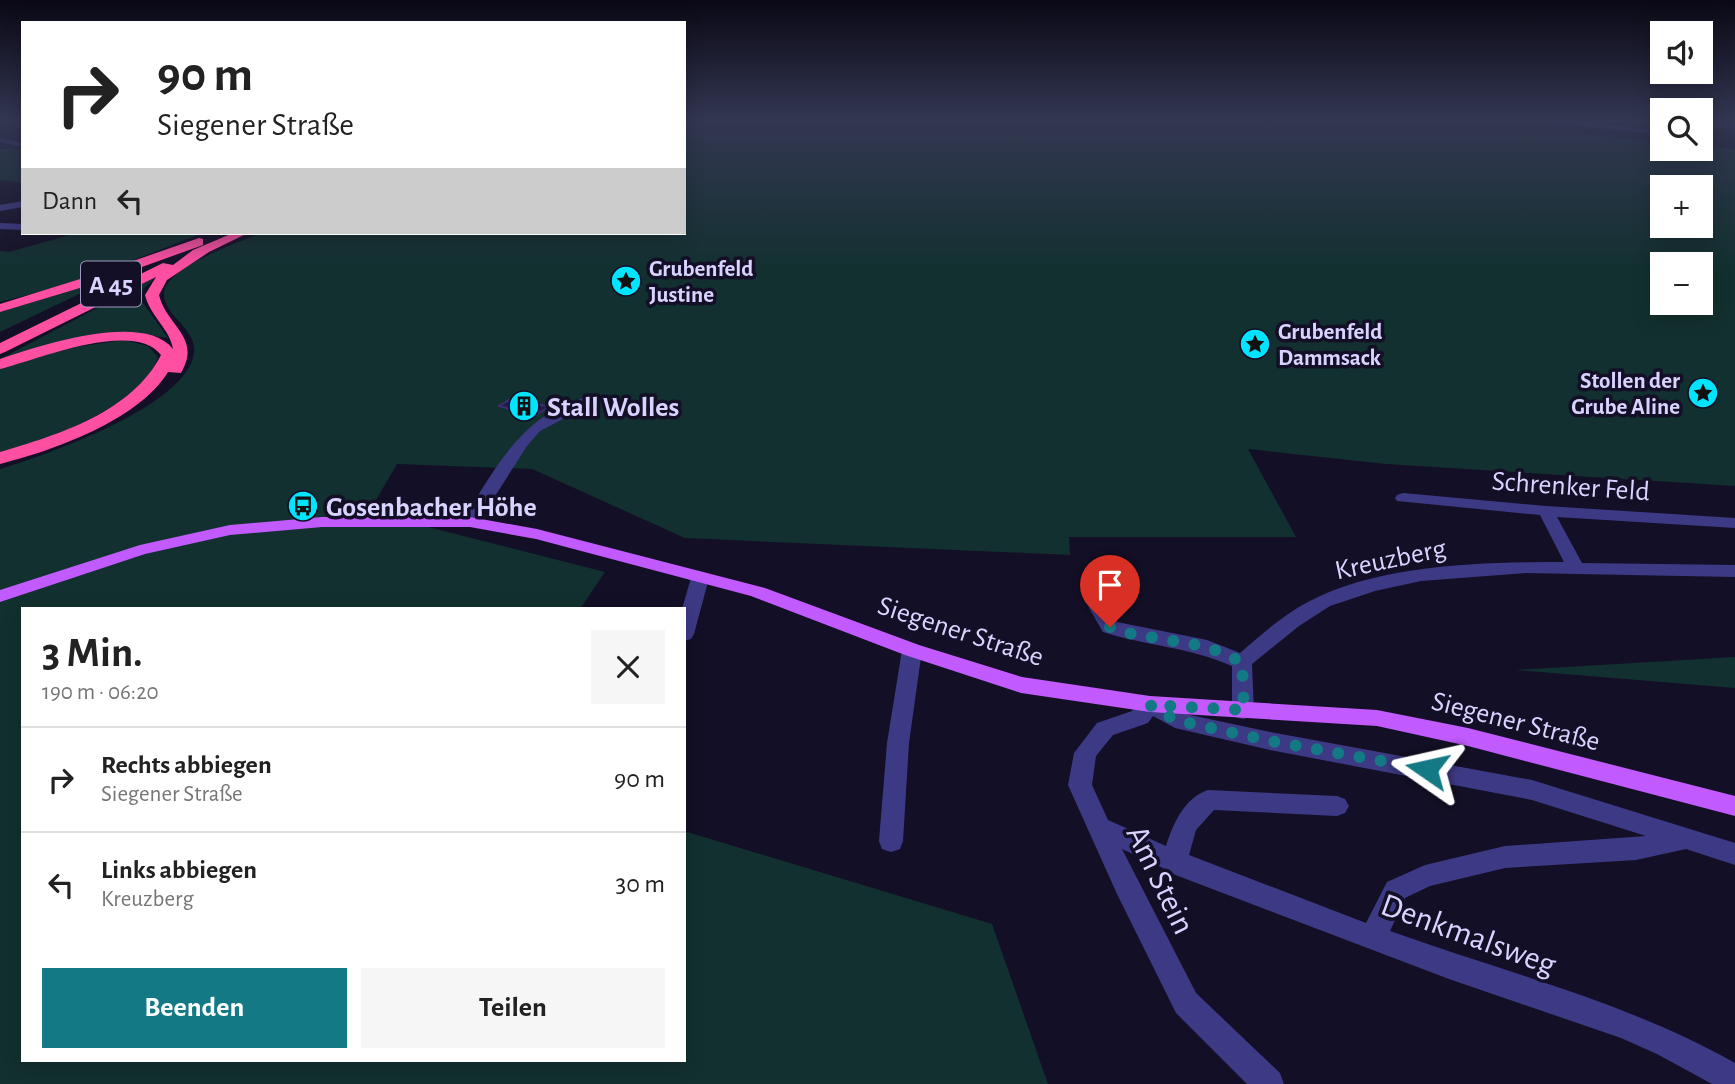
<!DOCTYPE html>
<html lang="de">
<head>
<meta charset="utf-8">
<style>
	:root { --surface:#fff; --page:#f6f6f6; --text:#222; --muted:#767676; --line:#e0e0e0; --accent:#137a85 }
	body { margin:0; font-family:"Alegreya Sans",sans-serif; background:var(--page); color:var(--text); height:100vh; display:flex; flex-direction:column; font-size:26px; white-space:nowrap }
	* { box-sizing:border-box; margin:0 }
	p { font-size:23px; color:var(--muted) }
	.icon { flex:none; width:38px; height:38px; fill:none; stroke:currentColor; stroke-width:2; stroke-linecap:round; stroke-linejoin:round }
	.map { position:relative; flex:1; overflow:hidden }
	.sheet { position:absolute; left:21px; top:607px; width:665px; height:455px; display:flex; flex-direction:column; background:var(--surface); border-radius:0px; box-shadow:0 4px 18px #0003 }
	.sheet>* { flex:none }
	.banner { position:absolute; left:21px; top:21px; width:665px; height:214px; border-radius:0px; box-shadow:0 4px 18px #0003; background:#fff; color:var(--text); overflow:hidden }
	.controls { position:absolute; left:1650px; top:21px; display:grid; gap:14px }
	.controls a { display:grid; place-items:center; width:63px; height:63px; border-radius:0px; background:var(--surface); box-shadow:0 4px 18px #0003; font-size:35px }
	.pin { position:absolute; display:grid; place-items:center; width:60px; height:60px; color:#fff; margin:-72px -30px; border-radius:50% 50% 50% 0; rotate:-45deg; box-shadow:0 0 7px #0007 }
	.pin .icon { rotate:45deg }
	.me { position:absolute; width:77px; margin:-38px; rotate:281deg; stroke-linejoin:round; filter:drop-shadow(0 0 5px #0008) }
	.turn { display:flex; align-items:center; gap:24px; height:147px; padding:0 21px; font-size:32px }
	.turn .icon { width:91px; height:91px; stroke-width:2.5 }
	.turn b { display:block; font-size:49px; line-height:60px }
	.then { display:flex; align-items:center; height:66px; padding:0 21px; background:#0003; gap:14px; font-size:26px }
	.round { display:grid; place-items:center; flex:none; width:74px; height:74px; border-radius:0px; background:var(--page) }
	.overview { display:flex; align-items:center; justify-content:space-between; height:119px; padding:0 21px }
	h1 { font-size:42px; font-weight:600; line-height:52px }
	.primary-button { display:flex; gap:14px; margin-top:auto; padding:14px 21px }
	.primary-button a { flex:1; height:80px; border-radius:0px; background:var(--accent); color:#fff; font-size:28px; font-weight:600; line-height:80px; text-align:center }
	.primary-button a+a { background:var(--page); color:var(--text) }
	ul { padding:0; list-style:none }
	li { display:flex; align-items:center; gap:21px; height:105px; padding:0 21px; border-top:2px solid var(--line) }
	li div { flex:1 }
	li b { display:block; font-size:26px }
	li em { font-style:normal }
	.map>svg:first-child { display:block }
</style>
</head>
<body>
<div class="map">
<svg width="1735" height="1084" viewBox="0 0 1735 1084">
	<rect width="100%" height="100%" fill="#130f26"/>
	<path fill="#12302f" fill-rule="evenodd" d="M684,121H1480L1662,143V149H1701V146L1735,149V486L1386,464L1248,449L1296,537H1069L1070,555L685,538L532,469L397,464L369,512L605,572L580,609H23V1060H684V831L992,924L1048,1084H0V469C44,456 190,405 194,352C196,338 183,326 174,316C169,309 163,302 164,292C168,266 238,243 261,233H684ZM1662,187H1701V226H1662ZM1662,264H1701V303H1662Z
		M0,149H23V183L0,180Z
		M77,233H203L75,283L0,302V251L9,252Z
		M146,262L0,332V309Z
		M156,277L143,289L141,300L168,338L144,335L0,359Z
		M124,340L148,346L158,357C142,406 47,440 0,453V368L55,350Z
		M1735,657V688L1515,670Z"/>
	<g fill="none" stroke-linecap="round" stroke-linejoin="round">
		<path stroke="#0a1f44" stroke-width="2" d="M1180,121L1181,124"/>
	</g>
	<path fill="#241b47" stroke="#3b2d73" stroke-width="2" d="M514,397L549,407L534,416L499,406Z"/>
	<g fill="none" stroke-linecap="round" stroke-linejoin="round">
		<path fill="#3d3a85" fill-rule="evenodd" d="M0,121H8L0,124Z
			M1543,121H1571L1662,131V135Z
			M1701,122L1735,125V129L1701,126Z
			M0,138L23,143V147L0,142Z
			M23,201V207L0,211V205Z
			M0,223L23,224V230L0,229Z
			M587,397L594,401L592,404L540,431L527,446L476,526H464L461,522C496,469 520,415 587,397Z
			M1403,493L1546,506L1735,518V528L1557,517L1582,563L1735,565V577L1526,573L1421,581L1375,591L1330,606L1299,626L1252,664L1254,711L1251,717L1243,719L1235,717L1232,711V666C1189,647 1147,646 1103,632L1089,608L1085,585L1094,579L1103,585L1109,608L1117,622L1207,640L1240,653C1261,635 1283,615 1308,602C1379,564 1485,562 1564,562L1540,515L1397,501L1395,498L1397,495Z
			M700,572L709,578L694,634L691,639L684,641V609H682L691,578Z
			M912,643L919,645L922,650L909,743L903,841L900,849L891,852L882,849L879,841L887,743L902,650L905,645Z
			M1150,696L1181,713L1270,732L1532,780L1735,843V865L1686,849L1636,860L1505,868L1430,886L1405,898L1390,931C1507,973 1627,1002 1735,1063V1084H1712L1657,1054L1621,1038L1449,979L1165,871L1163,868L1122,849L1196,993L1280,1073L1284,1084H1247L1176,1013L1117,894L1068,785L1074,753L1097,723L1132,711L1142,698ZM1153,716L1175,728L1270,750L1532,800L1646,836L1505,846L1425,865L1387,882L1366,923L1189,855L1196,830L1214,810L1337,816L1345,813L1349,806L1345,799L1337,796L1208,790C1184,798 1173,824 1166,846L1108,820L1092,785L1096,756L1113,735L1148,723Z"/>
		<path fill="#c25bff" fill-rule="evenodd" d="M322,517H470L537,529L765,588L919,645L1022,677L1150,696L1377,710L1468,728L1735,796V816L1468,746L1377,726L1150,712L1021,693L905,655L751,596L536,539L470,527H322L230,535L145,554L0,602V590L140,545L230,525Z"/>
		<path fill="#ff4fa3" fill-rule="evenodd" d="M233,233H248L209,252L167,280L159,295C167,327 202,337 181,373L168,372C139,420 52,451 0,464V452C58,435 132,412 161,355C134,319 36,360 0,369V359C39,346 143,311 173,349C170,329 150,316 145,295L156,277L5,352L0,354V343L163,263L173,265L193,250Z
			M199,238L203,239V245L103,281L0,312V304L93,275Z"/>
	</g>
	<linearGradient id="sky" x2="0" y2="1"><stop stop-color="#0a0815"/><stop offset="0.44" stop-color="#333752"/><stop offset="1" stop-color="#333752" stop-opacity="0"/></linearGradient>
	<rect width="1735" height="273" fill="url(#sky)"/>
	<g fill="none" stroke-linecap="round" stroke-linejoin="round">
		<path stroke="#137a85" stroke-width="12" stroke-dasharray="0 21.6" d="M1110,627L1128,633L1208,647L1242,662L1244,710L1150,705L1175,720L1270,741L1427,769"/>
	</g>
	<defs>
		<g id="sight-disc" transform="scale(1.575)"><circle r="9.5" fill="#00e5ff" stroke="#130f26"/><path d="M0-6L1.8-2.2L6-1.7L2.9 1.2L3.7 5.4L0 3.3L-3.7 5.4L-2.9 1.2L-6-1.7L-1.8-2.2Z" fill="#111"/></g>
		<g id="building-disc" transform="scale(1.575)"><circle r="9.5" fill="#00e5ff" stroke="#130f26"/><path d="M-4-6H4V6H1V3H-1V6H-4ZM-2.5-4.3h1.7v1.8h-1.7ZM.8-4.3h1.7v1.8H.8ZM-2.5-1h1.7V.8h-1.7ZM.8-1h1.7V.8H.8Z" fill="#111"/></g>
		<g id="bus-disc" transform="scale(1.575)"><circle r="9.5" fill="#00e5ff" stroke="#130f26"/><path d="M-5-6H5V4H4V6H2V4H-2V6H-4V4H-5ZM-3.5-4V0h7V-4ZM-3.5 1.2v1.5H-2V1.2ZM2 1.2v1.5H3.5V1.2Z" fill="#111"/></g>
	</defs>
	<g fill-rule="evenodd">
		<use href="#sight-disc" x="626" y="281"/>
		<use href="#sight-disc" x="1255" y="344"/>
		<use href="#sight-disc" x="1703" y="393"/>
		<use href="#building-disc" x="524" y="406"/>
		<use href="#bus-disc" x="303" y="506"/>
	</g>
	<g text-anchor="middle" stroke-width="7" stroke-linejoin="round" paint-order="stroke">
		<g font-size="23" font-weight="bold" fill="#d9d4ff" stroke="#130f26" text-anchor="start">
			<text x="649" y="276">Grubenfeld<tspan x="649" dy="26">Justine</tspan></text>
			<text x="1278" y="339">Grubenfeld<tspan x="1278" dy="26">Dammsack</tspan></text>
			<text x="1680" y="388" text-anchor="end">Stollen der<tspan x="1680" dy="26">Grube Aline</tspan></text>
		</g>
		<rect fill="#130f26" stroke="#9e99be" stroke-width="2" x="81" y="261.5" width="60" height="45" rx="5"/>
		<g font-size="26" font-weight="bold" fill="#d9d4ff">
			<text x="111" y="293">A 45</text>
		</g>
		<g font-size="28" font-weight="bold" fill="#d9d4ff" stroke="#130f26" text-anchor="start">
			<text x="547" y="416">Stall Wolles</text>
			<text x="326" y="516">Gosenbacher Höhe</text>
		</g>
		<g font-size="28" fill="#d9d4ff" stroke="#130f26">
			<text transform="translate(1571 485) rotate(4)" y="10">Schrenker Feld</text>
			<text transform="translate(1390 558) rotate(-12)" y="10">Kreuzberg</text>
			<text transform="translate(961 630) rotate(18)" y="10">Siegener Straße</text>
			<text transform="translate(1516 720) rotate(14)" y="10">Siegener Straße</text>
		</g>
		<g font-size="33" fill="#d9d4ff" stroke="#130f26">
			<text transform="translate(1162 879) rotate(64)" y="12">Am Stein</text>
			<text transform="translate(1469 933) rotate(20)" y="12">Denkmalsweg</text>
		</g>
	</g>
</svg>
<div class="controls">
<a><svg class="icon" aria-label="sound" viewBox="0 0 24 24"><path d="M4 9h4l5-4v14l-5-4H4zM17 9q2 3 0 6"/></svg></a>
<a><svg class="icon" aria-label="search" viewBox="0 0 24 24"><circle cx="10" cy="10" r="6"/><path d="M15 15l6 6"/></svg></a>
<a>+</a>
<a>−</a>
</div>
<div class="pin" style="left:1110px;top:627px;background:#d93025"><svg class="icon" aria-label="arrive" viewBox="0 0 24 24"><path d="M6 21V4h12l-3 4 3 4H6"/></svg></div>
<svg class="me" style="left:1427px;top:769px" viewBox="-20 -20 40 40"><path d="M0-17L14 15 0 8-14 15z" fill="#137a85" stroke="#fff" stroke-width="4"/></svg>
<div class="banner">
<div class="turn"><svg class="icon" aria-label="right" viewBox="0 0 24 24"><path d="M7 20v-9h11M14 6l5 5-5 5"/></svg><div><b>90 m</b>Siegener Straße</div></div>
<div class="then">Dann<svg class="icon" aria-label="left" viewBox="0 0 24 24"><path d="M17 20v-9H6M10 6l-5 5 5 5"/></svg></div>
</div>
<section class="sheet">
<div class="overview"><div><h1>3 Min.</h1><p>190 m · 06:20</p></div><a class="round"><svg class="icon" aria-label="close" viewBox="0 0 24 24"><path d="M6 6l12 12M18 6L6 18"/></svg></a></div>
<ul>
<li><svg class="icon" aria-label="right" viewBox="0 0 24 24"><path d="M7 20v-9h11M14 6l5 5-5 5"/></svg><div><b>Rechts abbiegen</b><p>Siegener Straße</p></div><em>90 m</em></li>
<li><svg class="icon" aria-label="left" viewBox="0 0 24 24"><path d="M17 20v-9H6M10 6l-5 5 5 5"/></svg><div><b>Links abbiegen</b><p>Kreuzberg</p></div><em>30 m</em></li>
</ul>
<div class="primary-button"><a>Beenden</a><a>Teilen</a></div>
</section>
</div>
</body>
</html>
